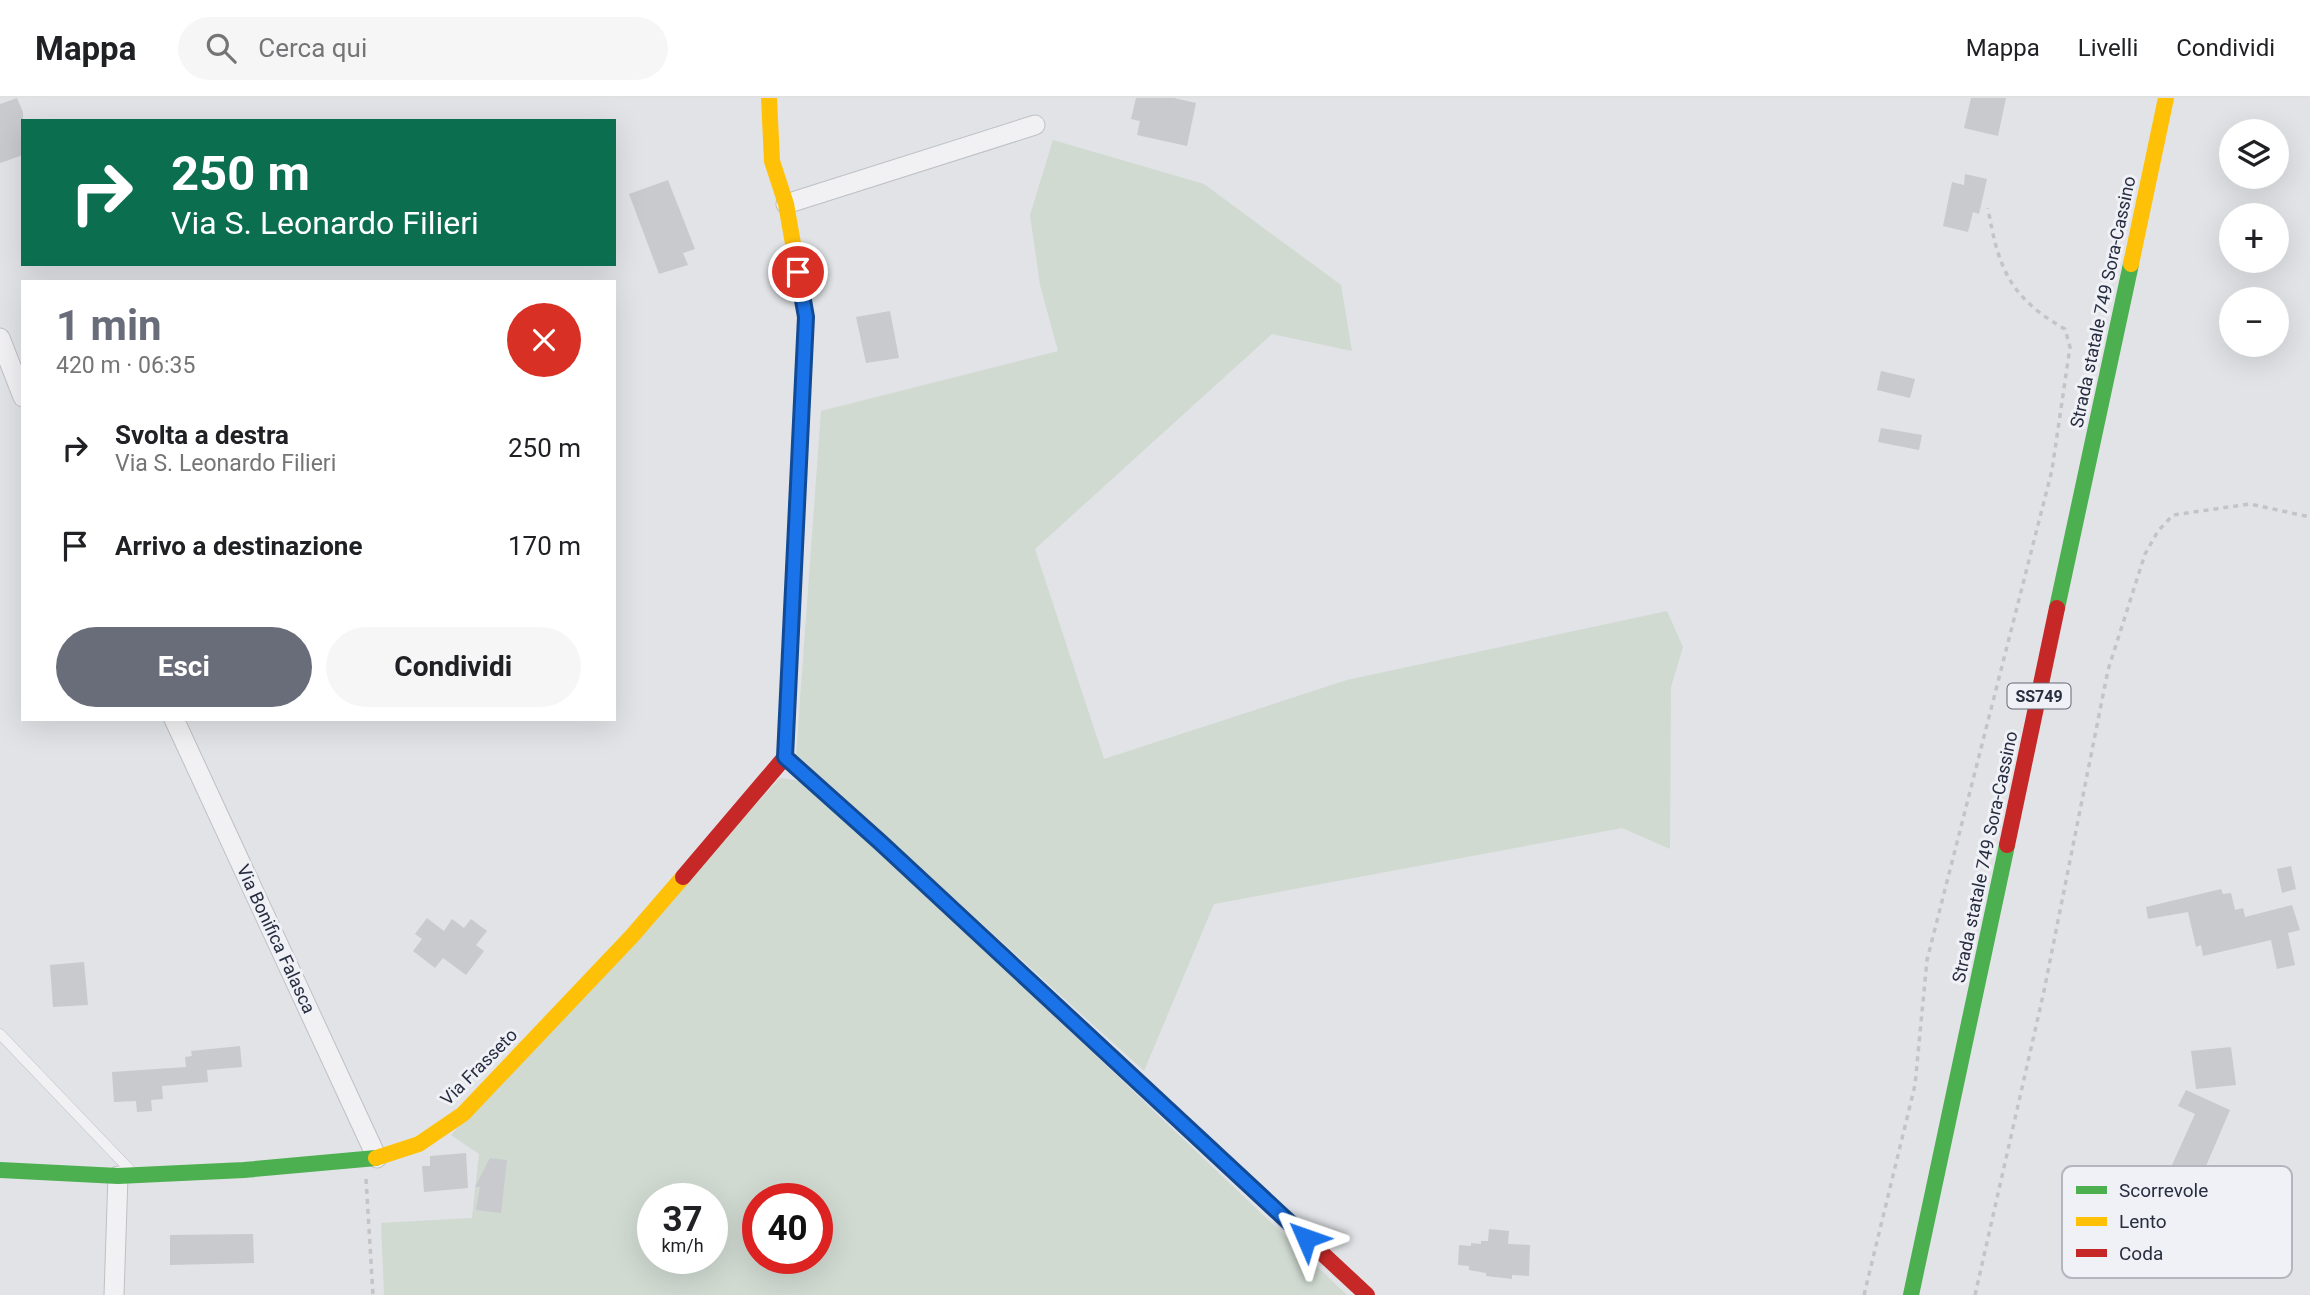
<!DOCTYPE html>
<html lang="it">
<head>
<meta charset="utf-8">
<style>
	:root { --surface:#fff; --page:#f6f6f6; --text:#202124; --muted:#757577; --line:#e0e0e0; --accent:#696d7a }
	body { margin:0; font-family:Roboto,sans-serif; background:var(--page); color:var(--text); height:100vh; display:flex; flex-direction:column; font-size:26px; white-space:nowrap }
	* { box-sizing:border-box; margin:0 }
	p { font-size:23px; color:var(--muted) }
	.icon { flex:none; width:38px; height:38px; fill:none; stroke:currentColor; stroke-width:2; stroke-linecap:round; stroke-linejoin:round }
	.map { position:relative; flex:1; overflow:hidden }
	.panel { position:absolute; left:21px; top:182px; width:595px; height:441px; display:flex; flex-direction:column; background:var(--surface); border-radius:0px; box-shadow:0 7px 28px #0002 }
	.panel>* { flex:none }
	.banner { position:absolute; left:21px; top:21px; width:595px; height:147px; border-radius:0px; box-shadow:0 7px 28px #0002; background:#0b6e4f; color:#fff; overflow:hidden }
	.controls { position:absolute; left:2219px; top:21px; display:grid; gap:14px }
	.controls a { display:grid; place-items:center; width:70px; height:70px; border-radius:50%; background:var(--surface); box-shadow:0 7px 28px #0002; font-size:35px }
	.speed { position:absolute; left:637px; top:1085px; display:flex; gap:14px; font-size:35px; font-weight:700; text-align:center }
	.speed>* { display:grid; place-content:center; width:91px; height:91px; border-radius:50%; background:var(--surface); box-shadow:0 7px 28px #0002; line-height:1 }
	.speed small { font-size:18px; font-weight:400 }
	.speed .limit { border:10px solid #d22; background:#fff; color:#111 }
	.pin { position:absolute; display:grid; place-items:center; width:60px; height:60px; color:#fff; margin:-30px; border:4px solid #fff; border-radius:50%; box-shadow:0 2px 7px #0007 }
	.me { position:absolute; width:77px; margin:-38px; rotate:313deg; stroke-linejoin:round; filter:drop-shadow(0 0 5px #0008) }
	.turn { display:flex; align-items:center; gap:24px; height:147px; padding:0 35px; font-size:32px }
	.turn .icon { width:91px; height:91px; stroke-width:2.5 }
	.turn b { display:block; font-size:49px; line-height:60px }
	.round { display:grid; place-items:center; flex:none; width:74px; height:74px; border-radius:37px; background:var(--page) }
	.head { display:flex; align-items:center; justify-content:space-between; height:119px; padding:0 35px }
	h1 { font-size:42px; font-weight:700; line-height:52px; color:var(--accent) }
	.primary-button { display:flex; gap:14px; margin-top:auto; padding:14px 35px }
	.primary-button a { flex:1; height:80px; border-radius:42px; background:var(--accent); color:#fff; font-size:28px; font-weight:700; line-height:80px; text-align:center }
	.primary-button a+a { background:var(--page); color:var(--text) }
	ul { padding:0; list-style:none }
	li { display:flex; align-items:center; gap:21px; height:98px; padding:0 35px }
	li div { flex:1 }
	li b { display:block; font-size:26px }
	li em { font-style:normal }
	header { display:flex; align-items:center; gap:42px; box-sizing:border-box; height:98px; padding:0 35px; background:var(--surface); border-bottom:2px solid var(--line) }
	header strong { font-size:33px }
	nav { display:flex; gap:38px; margin-inline-start:auto; font-size:24px }
	.search { width:490px; height:63px; background:var(--page); display:flex; align-items:center; gap:18px; box-sizing:border-box; padding:0 24px; border-radius:38px; color:var(--muted); font-size:26px }
	.map>svg:first-child { display:block }
</style>
</head>
<body>
<header>
<strong>Mappa</strong>
<div class="search"><svg class="icon" aria-label="search" viewBox="0 0 24 24"><circle cx="10" cy="10" r="6"/><path d="M15 15l6 6"/></svg>Cerca qui</div>
<nav><a>Mappa</a><a>Livelli</a><a>Condividi</a></nav>
</header>
<div class="map">
<svg width="2310" height="1197" viewBox="0 0 2310 1197">
	<rect width="100%" height="100%" fill="#e1e3e6"/>
	<path fill="#d0dad1" fill-rule="evenodd" d="M1053,42L1204,86L1341,187L1352,253L1272,236L1035,451L1104,661L1347,582L1667,513L1683,549L1671,589L1670,751L1622,730L1214,806L1144,973L796,657L821,313L1058,253L1040,187L1030,117Z
		M780,680L802,683L904,775L1347,1197H384L381,1125L472,1120L479,1056L451,1037ZM653,1101H712V1160H653ZM758,1101H817V1160H758Z"/>
	<path fill="#c8cace" d="M17,0L23,14V57L0,65V6Z
		M1136,0H1174L1196,5L1187,48L1137,37L1140,23L1131,21Z
		M1971,0H2006L1998,38L1964,30Z
		M1965,76L1987,81L1979,116L1973,114L1968,134L1943,128L1952,84L1964,87Z
		M668,82L695,151L683,155L688,167L659,176L629,96Z
		M890,213L899,260L866,265L856,219Z
		M1881,273L1915,281L1910,300L1877,292Z
		M1881,330L1922,337L1919,352L1878,344Z
		M2291,768L2296,791L2282,795L2277,771Z
		M2221,791L2223,796L2231,795L2235,812L2243,810L2245,819L2292,807L2300,832L2288,835L2295,867L2277,871L2271,842L2203,858L2201,847L2196,849L2188,814L2148,821L2146,809Z
		M427,820L444,833L452,821L464,830L471,821L487,833L476,847L484,853L466,877L443,860L435,870L413,853L422,841L415,836Z
		M84,864L88,907L53,909L50,867Z
		M240,948L242,969L207,972L208,984L162,988L163,1001L151,1002L152,1013L137,1014L136,1003L114,1004L112,974L186,969L185,959L192,958L191,953Z
		M2231,949L2236,987L2196,991L2191,953Z
		M2186,992L2230,1012L2206,1068L2189,1074L2172,1067L2195,1016L2178,1008Z
		M466,1055L468,1090L424,1094L422,1068H430V1058Z
		M490,1060L507,1062L501,1115L476,1112L480,1089H475Z
		M1489,1131L1509,1133L1508,1146L1530,1147L1529,1178L1512,1177V1181L1486,1178V1175L1469,1172V1168L1458,1167L1459,1147L1471,1148V1145L1481,1146V1143H1488Z
		M253,1136L254,1165L170,1167V1137Z"/>
	<g fill="none" stroke-linecap="round" stroke-linejoin="round">
		<g stroke="#bec0c4" stroke-width="11">
			<path id="lane" d="M0,936L130,1072"/>
		</g>
		<g stroke="#bec0c4" stroke-width="21">
			<path id="street" d="M786,106L1035,27
				M0,240L23,299
				M174,621L377,1060
				M114,1197L118,1078"/>
		</g>
		<path stroke="#c3c4ca" stroke-width="3.5" stroke-dasharray="5 5" stroke-linecap="butt" d="M366,1081L373,1197
			M1864,1197L1915,987L1927,862L2052,372L2070,249L2065,231C2010,200 1998,170 1988,110
			M1975,1197L2044,893L2108,572L2145,456L2158,433L2173,417L2250,406L2310,419"/>
		<use href="#lane" stroke="#f1f1f3" stroke-width="10"/>
		<use href="#street" stroke="#f1f1f3" stroke-width="19"/>
		<path stroke="#4caf50" stroke-width="16" d="M797,400L785,659L865,731
			M2057,510L2131,166
			M0,1072L118,1078L244,1072L376,1060
			M1911,1197L2007,747"/>
		<path stroke="#ffc107" stroke-width="16" d="M769,0L772,63L786,106L806,219L797,400
			M2131,166L2166,0
			M865,731L1071,922
			M376,1060L419,1046L463,1016L632,838L683,779"/>
		<path stroke="#c62828" stroke-width="16" d="M2007,747L2057,510
			M683,779L785,659
			M1071,922L1367,1197"/>
	</g>
	<g fill="none" stroke-linecap="round" stroke-linejoin="round">
		<g stroke="#114b97" stroke-width="18">
			<path id="route" d="M798,174L806,219L785,659L880,744L1306,1140"/>
		</g>
		<use href="#route" stroke="#1a73e8" stroke-width="12"/>
	</g>
	<g text-anchor="middle" stroke-width="6" stroke-linejoin="round" paint-order="stroke">
		<rect fill="#eff1f6" stroke="#646877" stroke-width="2" x="2007.5" y="585.5" width="63" height="25" rx="5"/>
		<g font-size="16" font-weight="bold" fill="#282e40">
			<text x="2039" y="604">SS749</text>
		</g>
		<g font-size="18" fill="#282e40" stroke="#eff1f6">
			<text transform="translate(2103 204) rotate(-78)" y="6">Strada statale 749 Sora-Cassino</text>
			<text transform="translate(1985 759) rotate(-78)" y="6">Strada statale 749 Sora-Cassino</text>
			<text transform="translate(276 841) rotate(65)" y="6">Via Bonifica Falasca</text>
			<text transform="translate(479 969) rotate(-45)" y="6">Via Frasseto</text>
		</g>
	</g>
	<rect x="2062" y="1068" width="230" height="112" rx="10" fill="#eff1f6" stroke="#b3b6bf" stroke-width="2"/>
	<rect x="2076" y="1088" width="31" height="8" fill="#4caf50"/>
	<rect x="2076" y="1119" width="31" height="9" fill="#ffc107"/>
	<rect x="2076" y="1151" width="31" height="8" fill="#c62828"/>
	<g font-size="19" fill="#282e40">
		<text x="2119" y="1099">Scorrevole</text>
		<text x="2119" y="1130">Lento</text>
		<text x="2119" y="1162">Coda</text>
	</g>
</svg>
<div class="controls">
<a><svg class="icon" aria-label="layers" viewBox="0 0 24 24"><path d="M12 4l9 5-9 5-9-5zM3 14l9 5 9-5"/></svg></a>
<a>+</a>
<a>−</a>
</div>
<div class="speed"><div>37<small>km/h</small></div><div class="limit">40</div></div>
<div class="pin" style="left:798px;top:174px;background:#d93025"><svg class="icon" aria-label="arrive" viewBox="0 0 24 24"><path d="M6 21V4h12l-3 4 3 4H6"/></svg></div>
<svg class="me" style="left:1306px;top:1140px" viewBox="-20 -20 40 40"><path d="M0-17L14 15 0 8-14 15z" fill="#1a73e8" stroke="#fff" stroke-width="4"/></svg>
<div class="banner">
<div class="turn"><svg class="icon" aria-label="right" viewBox="0 0 24 24"><path d="M7 20v-9h11M14 6l5 5-5 5"/></svg><div><b>250 m</b>Via S. Leonardo Filieri</div></div>
</div>
<section class="panel">
<div class="head"><div><h1>1 min</h1><p>420 m · 06:35</p></div><a class="round" style="background:#d93025;color:#fff"><svg class="icon" aria-label="close" viewBox="0 0 24 24"><path d="M6 6l12 12M18 6L6 18"/></svg></a></div>
<ul>
<li><svg class="icon" aria-label="right" viewBox="0 0 24 24"><path d="M7 20v-9h11M14 6l5 5-5 5"/></svg><div><b>Svolta a destra</b><p>Via S. Leonardo Filieri</p></div><em>250 m</em></li>
<li><svg class="icon" aria-label="arrive" viewBox="0 0 24 24"><path d="M6 21V4h12l-3 4 3 4H6"/></svg><div><b>Arrivo a destinazione</b></div><em>170 m</em></li>
</ul>
<div class="primary-button"><a>Esci</a><a>Condividi</a></div>
</section>
</div>
</body>
</html>
